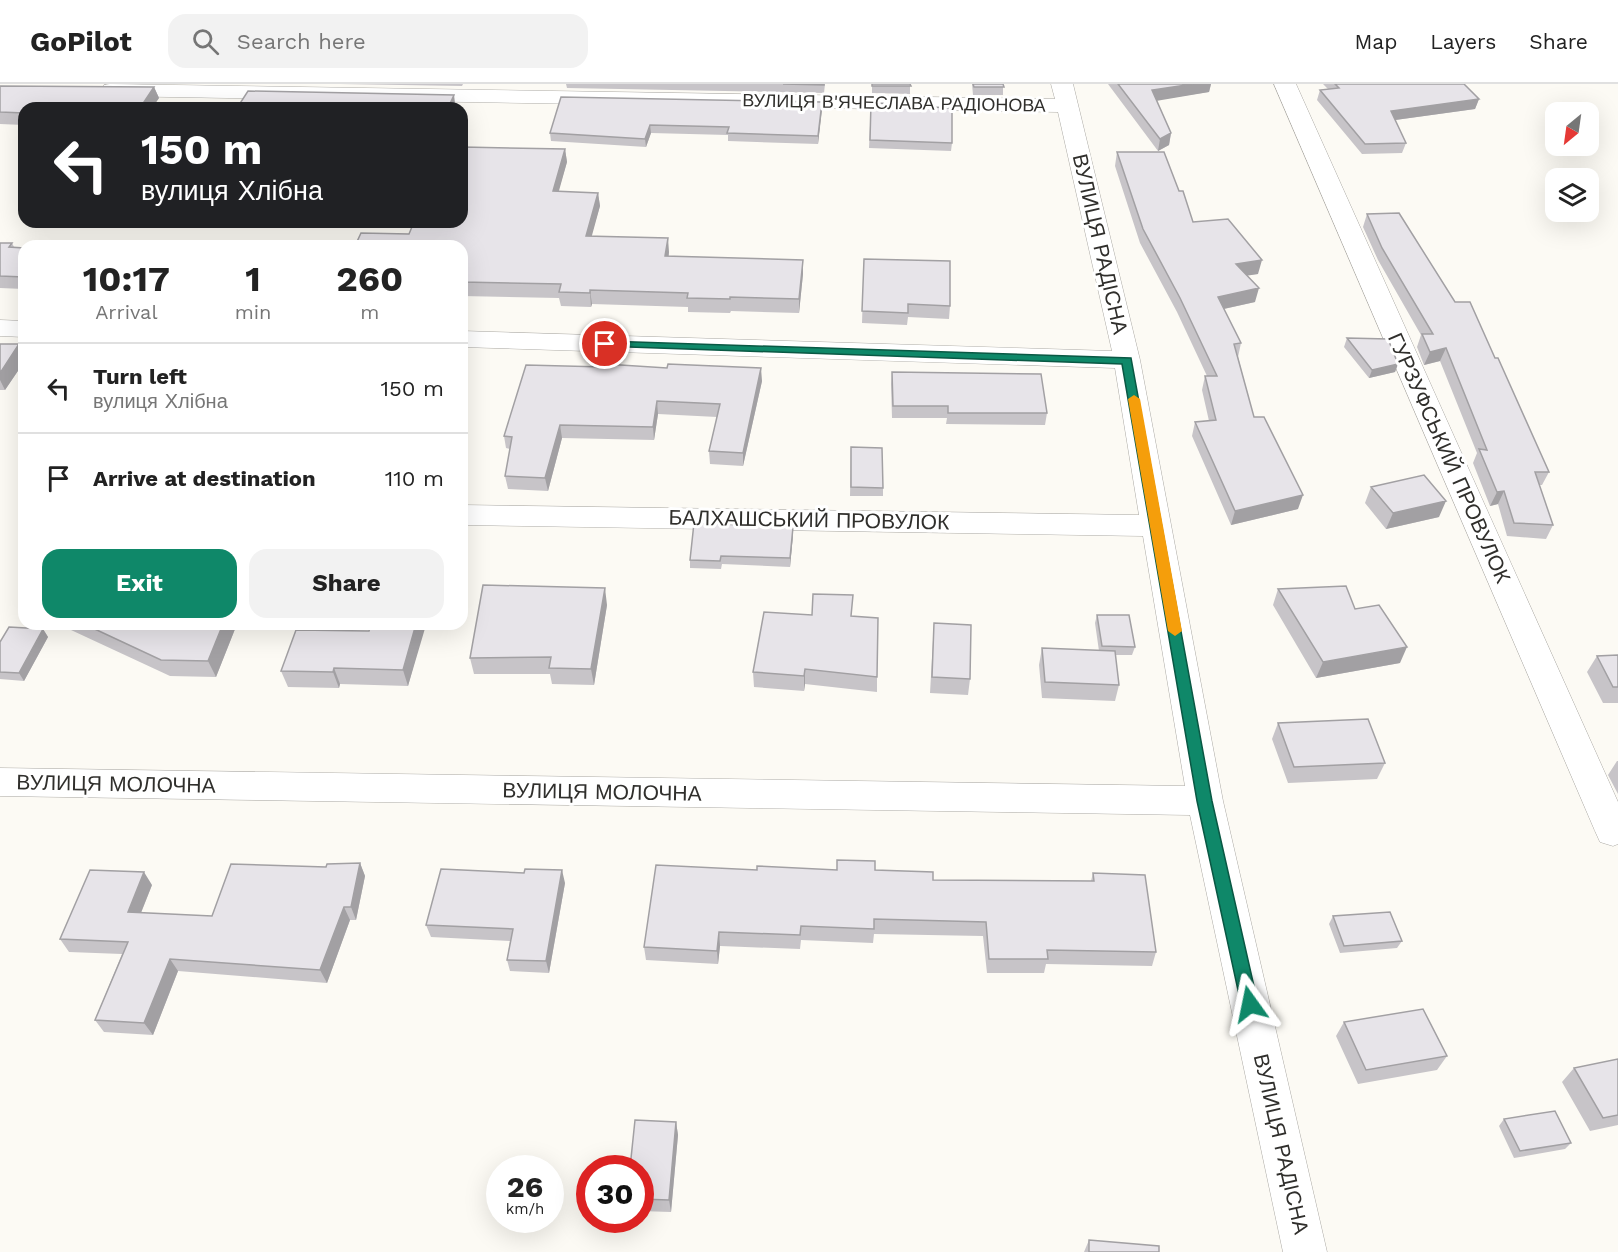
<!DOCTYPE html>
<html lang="en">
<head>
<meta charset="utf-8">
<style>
	:root { --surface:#fff; --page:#f2f2f2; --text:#222; --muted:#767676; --line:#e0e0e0; --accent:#0f8869 }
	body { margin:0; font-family:"Work Sans",sans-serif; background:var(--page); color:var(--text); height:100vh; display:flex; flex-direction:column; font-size:22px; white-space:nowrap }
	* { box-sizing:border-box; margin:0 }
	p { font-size:20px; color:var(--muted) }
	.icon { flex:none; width:33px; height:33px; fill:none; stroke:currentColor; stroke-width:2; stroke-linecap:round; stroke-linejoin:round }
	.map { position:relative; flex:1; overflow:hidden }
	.sheet { position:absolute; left:18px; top:156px; width:450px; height:390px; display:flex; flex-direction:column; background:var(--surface); border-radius:18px; box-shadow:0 6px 24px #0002 }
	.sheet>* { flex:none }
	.hud { position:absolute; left:18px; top:18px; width:450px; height:126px; border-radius:18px; box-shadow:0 6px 24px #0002; background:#202124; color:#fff; overflow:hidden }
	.needle { width:39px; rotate:209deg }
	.fabs { position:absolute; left:1545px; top:18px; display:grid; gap:12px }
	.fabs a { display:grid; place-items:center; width:54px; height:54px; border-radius:12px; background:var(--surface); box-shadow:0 6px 24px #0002; font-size:30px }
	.speed { position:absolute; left:486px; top:1071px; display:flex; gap:12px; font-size:30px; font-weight:700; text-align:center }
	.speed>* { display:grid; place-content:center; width:78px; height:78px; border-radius:50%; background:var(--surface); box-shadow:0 6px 24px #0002; line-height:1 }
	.speed small { font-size:15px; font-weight:400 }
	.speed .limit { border:9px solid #d22; background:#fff; color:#111 }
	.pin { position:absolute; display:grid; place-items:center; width:51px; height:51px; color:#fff; margin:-26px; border:3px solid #fff; border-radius:50%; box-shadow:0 2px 6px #0007 }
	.me { position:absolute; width:66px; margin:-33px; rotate:348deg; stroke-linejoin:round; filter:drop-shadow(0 0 4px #0008) }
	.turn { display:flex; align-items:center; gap:21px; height:126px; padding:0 24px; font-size:27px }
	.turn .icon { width:78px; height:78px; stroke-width:2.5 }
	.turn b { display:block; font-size:42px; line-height:51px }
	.eta { display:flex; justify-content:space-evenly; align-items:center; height:102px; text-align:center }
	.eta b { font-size:36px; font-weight:700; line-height:42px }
	.action { display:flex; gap:12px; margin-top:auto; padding:12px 24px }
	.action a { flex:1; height:69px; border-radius:18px; background:var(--accent); color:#fff; font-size:24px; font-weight:700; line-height:69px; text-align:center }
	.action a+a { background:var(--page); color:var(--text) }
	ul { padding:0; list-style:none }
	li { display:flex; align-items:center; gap:18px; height:90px; padding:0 24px; border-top:2px solid var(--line) }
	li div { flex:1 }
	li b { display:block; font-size:22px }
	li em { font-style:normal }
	header { display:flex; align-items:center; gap:36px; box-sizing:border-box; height:84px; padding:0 30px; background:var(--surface); border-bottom:2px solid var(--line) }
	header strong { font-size:28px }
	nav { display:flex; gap:33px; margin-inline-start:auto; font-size:21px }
	.search { width:420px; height:54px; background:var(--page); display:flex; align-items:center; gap:15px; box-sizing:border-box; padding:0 21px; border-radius:18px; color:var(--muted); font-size:22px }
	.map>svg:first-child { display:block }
</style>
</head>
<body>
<header>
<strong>GoPilot</strong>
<div class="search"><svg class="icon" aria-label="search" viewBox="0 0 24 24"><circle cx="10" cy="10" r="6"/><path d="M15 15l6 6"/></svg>Search here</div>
<nav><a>Map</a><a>Layers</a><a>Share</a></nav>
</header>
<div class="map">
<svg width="1618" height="1168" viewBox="0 0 1618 1168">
	<rect width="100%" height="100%" fill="#fcfaf4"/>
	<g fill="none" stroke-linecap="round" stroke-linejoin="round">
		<g stroke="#aba9a4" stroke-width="1">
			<path id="street" d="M110,0L1055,15L1051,0H1073L1140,276L1223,717L1327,1168H1283L1190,731L0,712V684L1185,702L1143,452L462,441V421L1139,431L1115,284L462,263V247L1112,267L1058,28L112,12L104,11L101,6L104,1Z
				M1274,0H1296L1618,718V760L1613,762L1600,758L1595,747Z
				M0,236L24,237V253L0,252Z"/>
		</g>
		<use href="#street" fill="#fff" fill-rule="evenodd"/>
	</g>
	<path fill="#c7c4c8" d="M340,0H463L462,2Z
		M566,0H825L824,9L567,4Z
		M872,0H910V10L872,9Z
		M972,0H1003V11H973Z
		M1108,0H1211L1209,8L1156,16L1171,49L1169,61L1158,67Z
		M1323,0H1464L1479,15L1475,25L1395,36L1406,59L1402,69L1362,70L1317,16L1320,6L1328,5Z
		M0,2L154,3L159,14L152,24H24V41L0,40Z
		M822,18L818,60L728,57V51L651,49L646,63L551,57L550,49Z
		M871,19L911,22L952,59L951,67L869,64Z
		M565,65L567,78L558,108L598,109L600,122L591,152L669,168V172L803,176V190L799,229L731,227L730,229L688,228V223L592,220L591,223L561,222L559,214L462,212V162L409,150Z
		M1117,68L1179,107L1193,138L1258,190L1246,191L1255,218L1224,225L1241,259L1238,273L1254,333L1298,425L1231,441L1192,352L1195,338L1209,337L1202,306L1205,292H1207L1177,228L1140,159L1115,82Z
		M1367,130L1549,388L1542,401H1539L1553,441L1546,455L1507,452L1498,420L1490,422L1473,379L1477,369L1440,277L1424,281L1417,263L1421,251L1378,176L1363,143Z
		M0,159H12L14,163L24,164V205L0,204Z
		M864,175L950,222L949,235L908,233L907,241L862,239Z
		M1347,254L1398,280L1395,288L1369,294L1344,263Z
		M0,260H19L24,271V278L5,306H0Z
		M526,281L762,297L743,382L710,380L709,367L717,333L658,330L654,356L562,354L548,407L508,405L505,392L510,365L506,364L504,352Z
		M892,288L1047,329L1045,341L946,340L947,334H892L891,300Z
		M851,363L883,404V412H850Z
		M1371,403L1439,433L1386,445L1365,419Z
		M793,451L790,483L722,480L721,485L690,484V476Z
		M1278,505L1355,525L1400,579L1316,594L1273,521Z
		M607,521L594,601L552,600L550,590H474L470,574Z
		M812,531L852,532L877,593V608L805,600L804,607L754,603L753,588Z
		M1097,531L1135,563L1132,571H1115L1119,601L1115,617L1042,614L1039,581L1042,564L1099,567L1095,539Z
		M934,539L970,595L968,611L930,609Z
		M67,540H237L216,593L170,592L71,546Z
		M371,540H425L408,602L340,600L339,604L288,603L281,587L369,547Z
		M43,545L48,553L24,597L0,595V558Z
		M1618,571V619H1603L1587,588L1597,572Z
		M1278,639L1385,679L1377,695L1288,699L1272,655Z
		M1617,677H1618V710L1608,691Z
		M360,779L365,792L356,836H350L327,899L178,887L153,951L104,948L95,936L122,870L69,868L60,855L152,801L141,829L212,832L326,783Z
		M757,786H875L933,796L1091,797L1093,789L1156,868L1152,882L1046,880L1044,889H987L983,852L874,850L873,859L801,856L800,865L720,862L718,880L646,876L644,863Z
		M565,799L549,889L510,887L507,876L510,857L431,853L426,841Z
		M1333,832L1402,857L1397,864L1340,869L1329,840Z
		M1344,938L1447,972L1437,986L1358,1000L1336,952Z
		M1618,975V1041L1590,1047L1562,998L1574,984Z
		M1504,1035L1571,1059L1565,1065L1514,1074L1499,1042Z
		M676,1038L678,1051L671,1128L640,1127V1084Z
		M1089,1156L1159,1168H1084Z"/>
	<path fill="#a2a0a3" d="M1193,0H1211L1209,8L1150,18L1152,6Z
		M154,3L159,14L152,24H140Z
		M454,11L455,19L453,24H448Z
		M1479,15L1475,25L1388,37L1391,27Z
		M822,18V26L818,60V52Z
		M650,41L651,49L646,63L645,55Z
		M1171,49L1169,61L1158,67L1160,55Z
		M565,65L567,78L555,121L553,107Z
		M598,109L600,122L588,166L586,152Z
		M668,154L669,168L666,186L665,172Z
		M803,176V190L799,229V215Z
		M1262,176L1258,190L1232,194L1236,180Z
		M1259,204L1255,218L1214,227L1218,213Z
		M590,206L592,220L591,223L590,209Z
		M19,260L24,271V278L5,306L0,296V289Z
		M1446,264L1440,277L1424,281L1430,268Z
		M1398,280L1395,288L1369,294L1372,286Z
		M761,284L762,297L743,382V369Z
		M657,317L658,330L654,356L653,343Z
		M560,341L562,354L548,407L545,394Z
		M1504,407L1498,420L1490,422L1497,408Z
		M1303,411L1298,425L1231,441L1235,427Z
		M1446,417L1439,433L1386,445L1393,429Z
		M793,443V451L790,483V474Z
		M605,504L607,521L594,601L591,585Z
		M223,540H237L216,593L208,577Z
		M416,540L426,541L408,602L403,586Z
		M43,545L48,553L24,597L19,589Z
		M1407,563L1400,579L1316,594L1323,578Z
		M334,584L340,600L339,604L333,588Z
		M805,585V600L804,607V592Z
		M360,779L365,792L356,836L351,823Z
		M562,786L565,799L549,889L546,877Z
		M144,788L152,801L136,841L128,828Z
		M344,823L350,836L327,899L320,886Z
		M719,848L720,862L718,880L717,867Z
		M170,875L178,887L153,951L144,939Z
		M676,1038L678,1051L671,1128L669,1116Z"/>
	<path fill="#e7e4e9" stroke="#a2a0a3" stroke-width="1.5" d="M783,0H824V1Z
		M872,0H910L911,2H872Z
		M973,0H1003L1004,3H974Z
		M1118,0H1193L1152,6L1171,49L1160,55Z
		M1335,0H1464L1479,15L1391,27L1406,59L1365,60L1320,6L1339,4Z
		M0,2L154,3L140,24H24V29L0,28Z
		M248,7L454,11L448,24H237Z
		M561,13L822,18L818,52L727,49L729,43L650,41L645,55L550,49Z
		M871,19L911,20V22L952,24V59L870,56Z
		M462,63L565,65L553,107L598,109L586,152L668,154L665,172L803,176L799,215L730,213V215L687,214L688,209L590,206V209L559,208L561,200L462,198V162H355L361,149L409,150L414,138H462Z
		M1117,68H1164L1179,107H1183L1193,138L1228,135L1262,176L1236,180L1259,204L1218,213L1241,259L1234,260L1254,333H1264L1303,411L1235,427L1195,338L1216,336L1205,292H1217L1180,214L1143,145Z
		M1399,129L1455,218H1470L1495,274H1498L1549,388H1535L1553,441L1514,439L1504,407L1497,408L1479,365L1487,366L1446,264L1430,268L1422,250H1433L1382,164L1367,130Z
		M0,159H12L9,163L24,164V193L0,192Z
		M864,175L950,177V222L908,220V229L862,227Z
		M1347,254L1388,255L1398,280L1372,286Z
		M0,260H19L0,289Z
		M605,280L667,284L668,280L761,284L743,369L709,367L720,320L657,317L653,343L560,341L545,394L505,392L512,353L504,352L526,281L604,283Z
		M892,288L1041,290L1047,329H948V322H893Z
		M851,363L882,364L883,404L851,403Z
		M1424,391L1446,417L1393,429L1371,403Z
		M694,439L793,443L790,474L721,472L720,477L690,476Z
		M483,501L605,504L591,585L549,584L551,573L470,574Z
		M1346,502L1355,525L1379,521L1407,563L1323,578L1278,505Z
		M813,510L853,511L851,532L878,534L877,593L805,585L804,592L753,588L764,528L812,531Z
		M1097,531H1129L1135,563L1102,562Z
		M934,539L971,541L970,595L932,593Z
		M84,540H223L208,577L161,576Z
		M371,540H416L403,586L334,584L333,588L281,587L296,546L369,547Z
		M9,543L43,545L19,589L0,588V558Z
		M1042,564L1115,567L1119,601L1045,598Z
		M1618,571V603H1613L1597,572Z
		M1368,635L1385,679L1294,683L1278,639Z
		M837,776L875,777V786L933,788V796L1094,797L1093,789L1145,791L1156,868L1047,866L1048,875H989L986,838L874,835V845L801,842L800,851L719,848L717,867L644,863L656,781L757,786V782L837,786Z
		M360,779L351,823H344L320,886L170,875L144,939L95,936L128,858L60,855L90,786L144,788L128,828L212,832L231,780L326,783L327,780Z
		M441,785L524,789L525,785L562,786L546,877L507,876L513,845L426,841Z
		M1390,828L1402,857L1344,862L1333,832Z
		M1423,925L1447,972L1366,986L1344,938Z
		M1618,975V1031L1603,1034L1574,984Z
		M1555,1027L1571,1059L1520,1067L1504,1035Z
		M635,1036L676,1038L669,1116L640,1115V1084H630Z
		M1089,1156L1159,1162V1168H1089Z"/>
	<path fill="#0f8869" stroke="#0a5844" stroke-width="1.5" d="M605,257L1131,274L1212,717L1258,920L1255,926L1250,928L1244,926L1241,920L1197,717L1122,280L601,262V258Z"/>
	<path fill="#f59e0b" d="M1134,311L1140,315L1182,547L1175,552L1168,547L1128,315Z"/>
	<g text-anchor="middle" stroke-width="6" stroke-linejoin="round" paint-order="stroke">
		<g font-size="18" fill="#302f2c" stroke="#fff">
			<text transform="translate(894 19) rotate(1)" y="6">ВУЛИЦЯ В'ЯЧЕСЛАВА РАДІОНОВА</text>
		</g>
		<g font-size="21" fill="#302f2c" stroke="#fff">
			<text transform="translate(1100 160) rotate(77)" y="7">ВУЛИЦЯ РАДІСНА</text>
			<text transform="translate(1449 374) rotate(66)" y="7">ГУРЗУФСЬКИЙ ПРОВУЛОК</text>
			<text transform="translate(809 436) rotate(1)" y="7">БАЛХАШСЬКИЙ ПРОВУЛОК</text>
			<text transform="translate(116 700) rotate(1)" y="7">ВУЛИЦЯ МОЛОЧНА</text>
			<text transform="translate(602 708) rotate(1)" y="7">ВУЛИЦЯ МОЛОЧНА</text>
			<text transform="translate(1281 1060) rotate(77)" y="7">ВУЛИЦЯ РАДІСНА</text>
		</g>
	</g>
</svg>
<div class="fabs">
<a><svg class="needle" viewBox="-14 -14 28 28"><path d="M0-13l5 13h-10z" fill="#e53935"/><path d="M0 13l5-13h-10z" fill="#767676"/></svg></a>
<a><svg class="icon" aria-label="layers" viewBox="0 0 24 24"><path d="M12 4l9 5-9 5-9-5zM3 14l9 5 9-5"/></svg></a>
</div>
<div class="speed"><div>26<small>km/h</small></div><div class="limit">30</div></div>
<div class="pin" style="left:605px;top:260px;background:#d93025"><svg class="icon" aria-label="arrive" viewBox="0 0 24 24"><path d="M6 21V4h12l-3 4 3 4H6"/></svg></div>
<svg class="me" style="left:1250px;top:920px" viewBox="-20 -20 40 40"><path d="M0-17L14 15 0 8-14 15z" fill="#0f8869" stroke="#fff" stroke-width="4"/></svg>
<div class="hud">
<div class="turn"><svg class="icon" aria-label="left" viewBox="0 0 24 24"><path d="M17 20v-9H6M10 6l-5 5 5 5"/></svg><div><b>150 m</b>вулиця Хлібна</div></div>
</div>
<section class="sheet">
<div class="eta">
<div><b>10:17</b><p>Arrival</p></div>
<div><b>1</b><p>min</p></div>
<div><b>260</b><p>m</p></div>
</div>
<ul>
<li><svg class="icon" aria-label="left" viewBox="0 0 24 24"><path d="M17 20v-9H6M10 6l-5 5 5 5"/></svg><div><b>Turn left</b><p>вулиця Хлібна</p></div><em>150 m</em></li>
<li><svg class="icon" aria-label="arrive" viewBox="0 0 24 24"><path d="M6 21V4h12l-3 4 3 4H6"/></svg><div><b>Arrive at destination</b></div><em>110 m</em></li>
</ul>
<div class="action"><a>Exit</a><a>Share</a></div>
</section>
</div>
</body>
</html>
